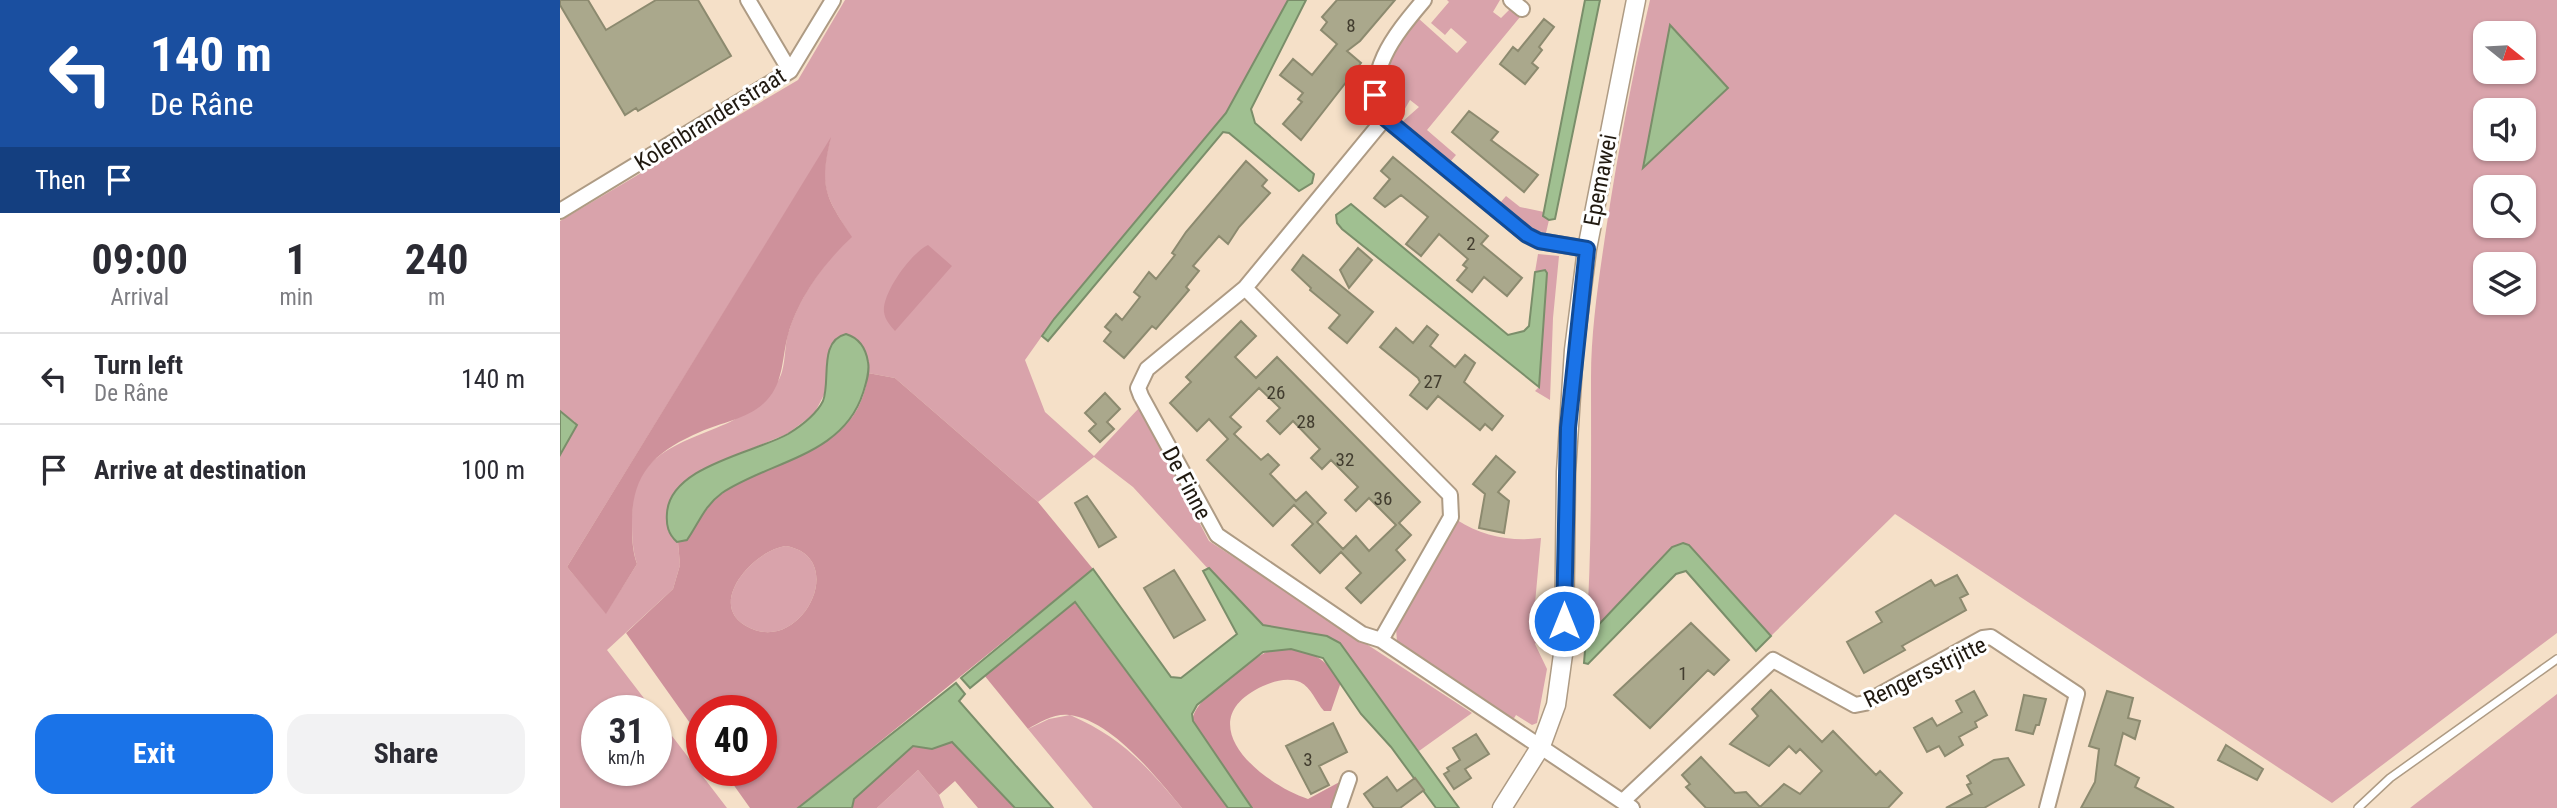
<!DOCTYPE html>
<html lang="en">
<head>
<meta charset="utf-8">
<style>
	:root { --surface:#fff; --page:#f2f2f3; --text:#2b2b33; --muted:#7c7c81; --line:#e1e1e2; --accent:#1a73e8 }
	body { margin:0; font-family:"Roboto Condensed",sans-serif; background:var(--page); color:var(--text); height:100vh; display:flex; flex-direction:column; font-size:26px; white-space:nowrap }
	* { box-sizing:border-box; margin:0 }
	p { font-size:23px; color:var(--muted) }
	.icon { flex:none; width:38px; height:38px; fill:none; stroke:currentColor; stroke-width:2; stroke-linecap:round; stroke-linejoin:round }
	.map { position:relative; flex:1; overflow:hidden }
	.panel { display:flex; flex-direction:column; background:var(--surface); width:560px }
	.panel>* { flex:none }
	.guide { background:#1a4fa0; color:#fff; overflow:hidden }
	.needle { width:46px; rotate:108deg }
	.controls { position:absolute; left:1913px; top:21px; display:grid; gap:14px }
	.controls a { display:grid; place-items:center; width:63px; height:63px; border-radius:14px; background:var(--surface); box-shadow:0 2px 5px #0004; font-size:35px }
	.speed { position:absolute; left:21px; top:695px; display:flex; gap:14px; font-size:35px; font-weight:700; text-align:center }
	.speed>* { display:grid; place-content:center; width:91px; height:91px; border-radius:50%; background:var(--surface); box-shadow:0 2px 5px #0004; line-height:1 }
	.speed small { font-size:18px; font-weight:400 }
	.speed .limit { border:10px solid #d22; background:#fff; color:#111 }
	.pin { position:absolute; display:grid; place-items:center; width:60px; height:60px; color:#fff; margin:-30px; border-radius:14px; box-shadow:0 4px 10px #0006 }
	.me { position:absolute; width:77px; margin:-38px; rotate:0deg; stroke-linejoin:round; filter:drop-shadow(0 0 5px #0008) }
	.turn { display:flex; align-items:center; gap:24px; height:147px; padding:0 35px; font-size:32px }
	.turn .icon { width:91px; height:91px; stroke-width:2.5 }
	.turn b { display:block; font-size:49px; line-height:60px }
	.then { display:flex; align-items:center; height:66px; padding:0 35px; background:#0003; gap:14px; font-size:26px }
	.eta { display:flex; justify-content:space-evenly; align-items:center; height:119px; text-align:center }
	.eta b { font-size:42px; font-weight:700; line-height:49px }
	.cta { display:flex; gap:14px; margin-top:auto; padding:14px 35px }
	.cta a { flex:1; height:80px; border-radius:21px; background:var(--accent); color:#fff; font-size:28px; font-weight:700; line-height:80px; text-align:center }
	.cta a+a { background:var(--page); color:var(--text) }
	ul { padding:0; list-style:none }
	li { display:flex; align-items:center; gap:21px; height:91px; padding:0 35px; border-top:2px solid var(--line) }
	li div { flex:1 }
	li b { display:block; font-size:26px }
	li em { font-style:normal }
	main { display:flex; flex:1; min-height:0 }
	.map>svg:first-child { display:block }
</style>
</head>
<body>
<main>
<section class="panel">
<div class="guide">
<div class="turn"><svg class="icon" aria-label="left" viewBox="0 0 24 24"><path d="M17 20v-9H6M10 6l-5 5 5 5"/></svg><div><b>140 m</b>De Râne</div></div>
<div class="then">Then<svg class="icon" aria-label="arrive" viewBox="0 0 24 24"><path d="M6 21V4h12l-3 4 3 4H6"/></svg></div>
</div>
<div class="eta">
<div><b>09:00</b><p>Arrival</p></div>
<div><b>1</b><p>min</p></div>
<div><b>240</b><p>m</p></div>
</div>
<ul>
<li><svg class="icon" aria-label="left" viewBox="0 0 24 24"><path d="M17 20v-9H6M10 6l-5 5 5 5"/></svg><div><b>Turn left</b><p>De Râne</p></div><em>140 m</em></li>
<li><svg class="icon" aria-label="arrive" viewBox="0 0 24 24"><path d="M6 21V4h12l-3 4 3 4H6"/></svg><div><b>Arrive at destination</b></div><em>100 m</em></li>
</ul>
<div class="cta"><a>Exit</a><a>Share</a></div>
</section>
<div class="map">
<svg width="1997" height="808" viewBox="0 0 1997 808">
	<rect width="100%" height="100%" fill="#f5e0c8"/>
	<path fill="#d9a3ab" fill-rule="evenodd" d="M285,0H728L666,113L494,319L465,360L485,412L534,456L579,408L649,541L912,713L859,751L780,643L703,625L695,620L573,487L534,457L478,502L335,378L308,373L309,368L297,339L286,334L273,343L267,360L265,393L254,414L227,434L159,462L108,531L118,542L120,565L113,589L47,650L93,710H37V770H96V715L167,808H0V455L14,431L15,422L0,411V221L238,80ZM270,140C258,189 267,197 291,237C264,262 238,298 228,334C224,348 226,369 218,381C211,390 180,418 170,422C121,444 72,452 72,517C72,533 72,549 77,564L46,613L7,567Z
		M887,0H940L933,12L941,18L950,9L960,17L867,130L896,155L890,162L842,122L859,107L850,100L839,119C804,91 836,45 858,18L897,53L907,42L891,28L885,35L871,23L889,2Z
		M1090,0H1997V633L1772,803L1335,514L1211,636L1129,545L1123,543L1026,638C1032,551 1031,465 1031,378C1031,329 1039,278 1046,230C1058,152 1072,76 1090,0ZM1925,33H1964V72H1925ZM1925,110H1964V149H1925ZM1925,187H1964V226H1925ZM1925,264H1964V303H1925Z
		M946,196L960,207L984,212L983,216L989,220L986,233L974,230L940,203Z
		M978,254L999,256L993,318L990,400L975,391L979,387L987,274L985,270L975,272Z
		M897,520C922,536 951,542 981,538L973,625L979,637L975,644L987,669L977,723L972,725L956,715L953,720L837,642L836,628Z
		M226,546C289,557 243,653 190,628C143,607 193,550 226,546Z
		M1997,694V808H1850Z
		M510,715C561,737 586,765 622,808H533L468,729L489,719Z
		M358,770L379,795L384,808H317Z"/>
	<path fill="#ce919b" fill-rule="evenodd" d="M271,137C259,187 265,196 292,237C265,262 238,298 228,335C222,356 224,382 207,400C190,419 162,422 140,432C96,451 72,472 72,522C72,536 72,550 77,564L46,614L7,567Z
		M368,245L392,266L335,331C330,325 325,320 324,312C322,293 351,253 368,245Z
		M308,373L335,378L478,502L533,569L238,808H190L163,770H201V710H142V740L66,633L113,589L120,565L118,542C130,539 145,506 160,495C213,455 299,457 308,373ZM226,546C289,557 243,653 190,628C143,607 193,550 226,546Z
		M514,602L668,808H622C596,777 552,720 509,715C496,713 479,722 468,729L424,675Z
		M713,649C746,649 762,653 781,682L771,711H764C755,701 752,688 740,682C728,677 714,681 703,686C627,721 700,783 748,799L787,778L779,808H692L633,721C630,701 694,656 713,649Z
		M392,742L455,808H418L395,781L379,795L358,770L317,808H292L294,799L353,745L372,749Z"/>
	<path fill="#a0c091" stroke="#7a8e6a" stroke-width="2" d="M728,0H746L691,109L695,123L754,174L752,183L739,191L669,133L663,132L488,341L482,336L494,319L666,113Z
		M1025,0H1040L995,219L989,220L983,216Z
		M1110,25L1168,88L1083,168Z
		M791,204L948,335L964,331L969,326L975,272L985,270L987,273L979,387L782,229L777,223L776,215Z
		M286,334C299,338 306,349 308,362C310,372 306,383 303,393C283,456 210,461 162,493C144,506 139,523 127,540L117,542C108,534 106,525 107,513C110,466 194,453 228,434C241,426 256,415 263,401C271,381 258,341 286,334Z
		M0,411L17,425L0,455Z
		M1123,543L1129,545L1211,636L1196,651L1126,571L1116,574L1028,664L1024,663L1026,638L1112,547Z
		M649,568L703,625L767,636L780,643L899,808H876L831,747L801,714L763,658L731,649L703,652L637,705L632,714L633,721L692,808H668L515,602L410,688L401,678L533,569L611,677L621,678L677,634L643,571Z
		M396,683L405,694L399,701L493,808H455L392,742L372,749L353,746L294,799L292,808H238Z"/>
	<path fill="#aaa88c" stroke="#8c8a6f" stroke-width="2" fill-rule="evenodd" d="M0,0H28L46,30L96,0H138L171,56L78,111L76,108L65,115L0,5Z
		M777,0H835L800,41L787,51L801,63L741,140L723,124L742,102L738,99L743,93L720,75L733,59L752,75L777,44L761,30L767,22L762,17Z
		M984,19L994,27L979,47L982,50L972,63L978,68L965,84L940,64L953,47L958,51Z
		M909,111L938,132L931,140L978,175L964,192L892,132Z
		M833,157L928,236L921,244L962,278L947,296L924,277L912,292L897,280L907,268L903,265L908,259L879,234L861,256L846,244L868,217L841,195L825,207L814,198L830,179L821,171Z
		M686,161L707,180L702,186L710,193L679,227L668,244L659,236L633,266L639,271L626,287L629,290L596,329L592,326L564,358L544,341L551,332L545,327L556,314L562,320L580,297L574,292L589,272L596,279L615,255L612,253L626,232Z
		M798,248L812,260L789,288L780,270Z
		M743,255L813,312L787,343L769,328L780,315L750,290L751,288L732,270Z
		M681,321L696,336L675,357L696,378L717,357L860,502L839,523L851,535L836,550L845,560L801,603L786,588L801,573L781,552L760,573L732,545L753,524L734,505L713,526L647,460L668,439L649,419L637,431L610,403L631,382L626,377ZM699,388L720,408L707,421L720,434L733,421L760,449L751,458L762,469L771,460L798,487L785,500L796,511L809,498L836,525L809,551L796,536L783,549L757,522L766,513L746,492L736,501L710,474L719,465L708,454L701,460L674,434L681,427L670,417Z
		M867,326L878,335L870,346L895,367L905,355L915,363L904,382L943,416L932,430L925,424L920,430L878,396L867,409L850,395L860,382L858,378L820,347L836,328L853,343Z
		M545,393L560,409L547,422L554,429L540,442L529,431L536,424L525,413Z
		M936,456L955,472L938,492L949,501L944,533L919,528L925,494L913,484Z
		M527,496L556,537L539,547L515,503Z
		M614,570L645,620L614,638L584,588Z
		M1397,575L1408,594L1400,598L1406,610L1342,646L1345,650L1304,673L1287,642L1322,622L1316,612L1371,580L1375,586Z
		M1131,623L1169,660L1154,675L1148,670L1090,728L1054,695Z
		M1211,690L1262,742L1273,731L1316,775L1320,771L1342,793L1328,808H1146L1126,787L1130,784L1122,775L1141,757L1175,793L1186,792L1200,807L1224,784L1240,794L1262,771L1240,749L1236,753L1229,746L1209,766L1170,744L1198,716L1192,709Z
		M1414,691L1427,715L1415,722L1417,727L1399,737L1403,745L1385,756L1379,746L1367,752L1354,728L1372,718L1377,726L1402,712L1396,701Z
		M1547,691L1573,698L1568,718L1580,721L1575,739L1563,733L1555,765L1579,778L1575,787L1614,808H1521L1535,782L1539,749L1529,746Z
		M1464,695L1486,699L1479,725H1476L1473,734L1456,730Z
		M773,723L787,752L759,766L769,785L751,794L726,746Z
		M916,734L929,754L905,769L911,778L894,789L884,774L889,771L887,768L900,760L893,748Z
		M1666,745L1703,769L1697,780L1658,760Z
		M1448,758L1464,785L1424,808H1386L1412,794L1407,785L1411,783L1407,776L1434,760Z
		M827,777L837,791L855,778L864,790L840,808H814L804,794Z"/>
	<g fill="none" stroke-linecap="round" stroke-linejoin="round">
		<g stroke="#ae9b84" stroke-width="10">
			<path id="service" d="M1798,808L1830,778L1997,659"/>
		</g>
		<g stroke="#ae9b84" stroke-width="18">
			<path id="minor" d="M188,0L230,71
				M864,0C837,32 799,76 825,118L967,235L979,241L1027,249
				M951,0L962,9
				M825,118L685,288L587,369L578,388L581,396L657,535L802,634L821,640L1072,808
				M0,211L230,71L273,0
				M685,288L890,495L891,517L821,640
				M1063,801L1213,660L1295,705L1305,703L1423,638L1431,637L1517,694L1487,808
				M779,808L789,779"/>
		</g>
		<g stroke="#ae9b84" stroke-width="21">
			<path id="tertiary" d="M942,808L981,746L996,705L1004,647L1006,472L1014,350L1027,249L1076,0"/>
		</g>
		<use href="#service" stroke="#fff" stroke-width="7"/>
		<use href="#minor" stroke="#fff" stroke-width="14"/>
		<use href="#tertiary" stroke="#fff" stroke-width="18"/>
	</g>
	<g fill="none" stroke-linecap="round" stroke-linejoin="round">
		<g stroke="#114b97" stroke-width="18">
			<path id="route" d="M815,95L825,118L967,235L979,241L1027,249L1008,428L1004,621"/>
		</g>
		<use href="#route" stroke="#1a73e8" stroke-width="12"/>
	</g>
	<g text-anchor="middle" stroke-width="6" stroke-linejoin="round" paint-order="stroke">
		<g font-size="19" fill="#423d2f">
			<text x="791" y="32">8</text>
			<text x="911" y="250">2</text>
			<text x="873" y="388">27</text>
			<text x="716" y="399">26</text>
			<text x="746" y="428">28</text>
			<text x="785" y="466">32</text>
			<text x="823" y="505">36</text>
			<text x="1123" y="680">1</text>
			<text x="748" y="766">3</text>
		</g>
		<g font-size="23" fill="#201910" stroke="#fff">
			<text transform="translate(150 119) rotate(-32)" y="8">Kolenbranderstraat</text>
			<text transform="translate(1040 180) rotate(-79)" y="8">Epemawei</text>
			<text transform="translate(627 483) rotate(62)" y="8">De Finne</text>
			<text transform="translate(1365 672) rotate(-26)" y="8">Rengersstrjitte</text>
		</g>
	</g>
</svg>
<div class="controls">
<a><svg class="needle" viewBox="-14 -14 28 28"><path d="M0-13l5 13h-10z" fill="#e53935"/><path d="M0 13l5-13h-10z" fill="#7c7c81"/></svg></a>
<a><svg class="icon" aria-label="sound" viewBox="0 0 24 24"><path d="M4 9h4l5-4v14l-5-4H4zM17 9q2 3 0 6"/></svg></a>
<a><svg class="icon" aria-label="search" viewBox="0 0 24 24"><circle cx="10" cy="10" r="6"/><path d="M15 15l6 6"/></svg></a>
<a><svg class="icon" aria-label="layers" viewBox="0 0 24 24"><path d="M12 4l9 5-9 5-9-5zM3 14l9 5 9-5"/></svg></a>
</div>
<div class="speed"><div>31<small>km/h</small></div><div class="limit">40</div></div>
<div class="pin" style="left:815px;top:95px;background:#d93025"><svg class="icon" aria-label="arrive" viewBox="0 0 24 24"><path d="M6 21V4h12l-3 4 3 4H6"/></svg></div>
<svg class="me" style="left:1004px;top:621px" viewBox="-20 -20 40 40"><circle r="17" fill="#1a73e8" stroke="#fff" stroke-width="3"/><path d="M0-11L8 9 0 5-8 9z" fill="#fff"/></svg>
</div>
</main>
</body>
</html>
